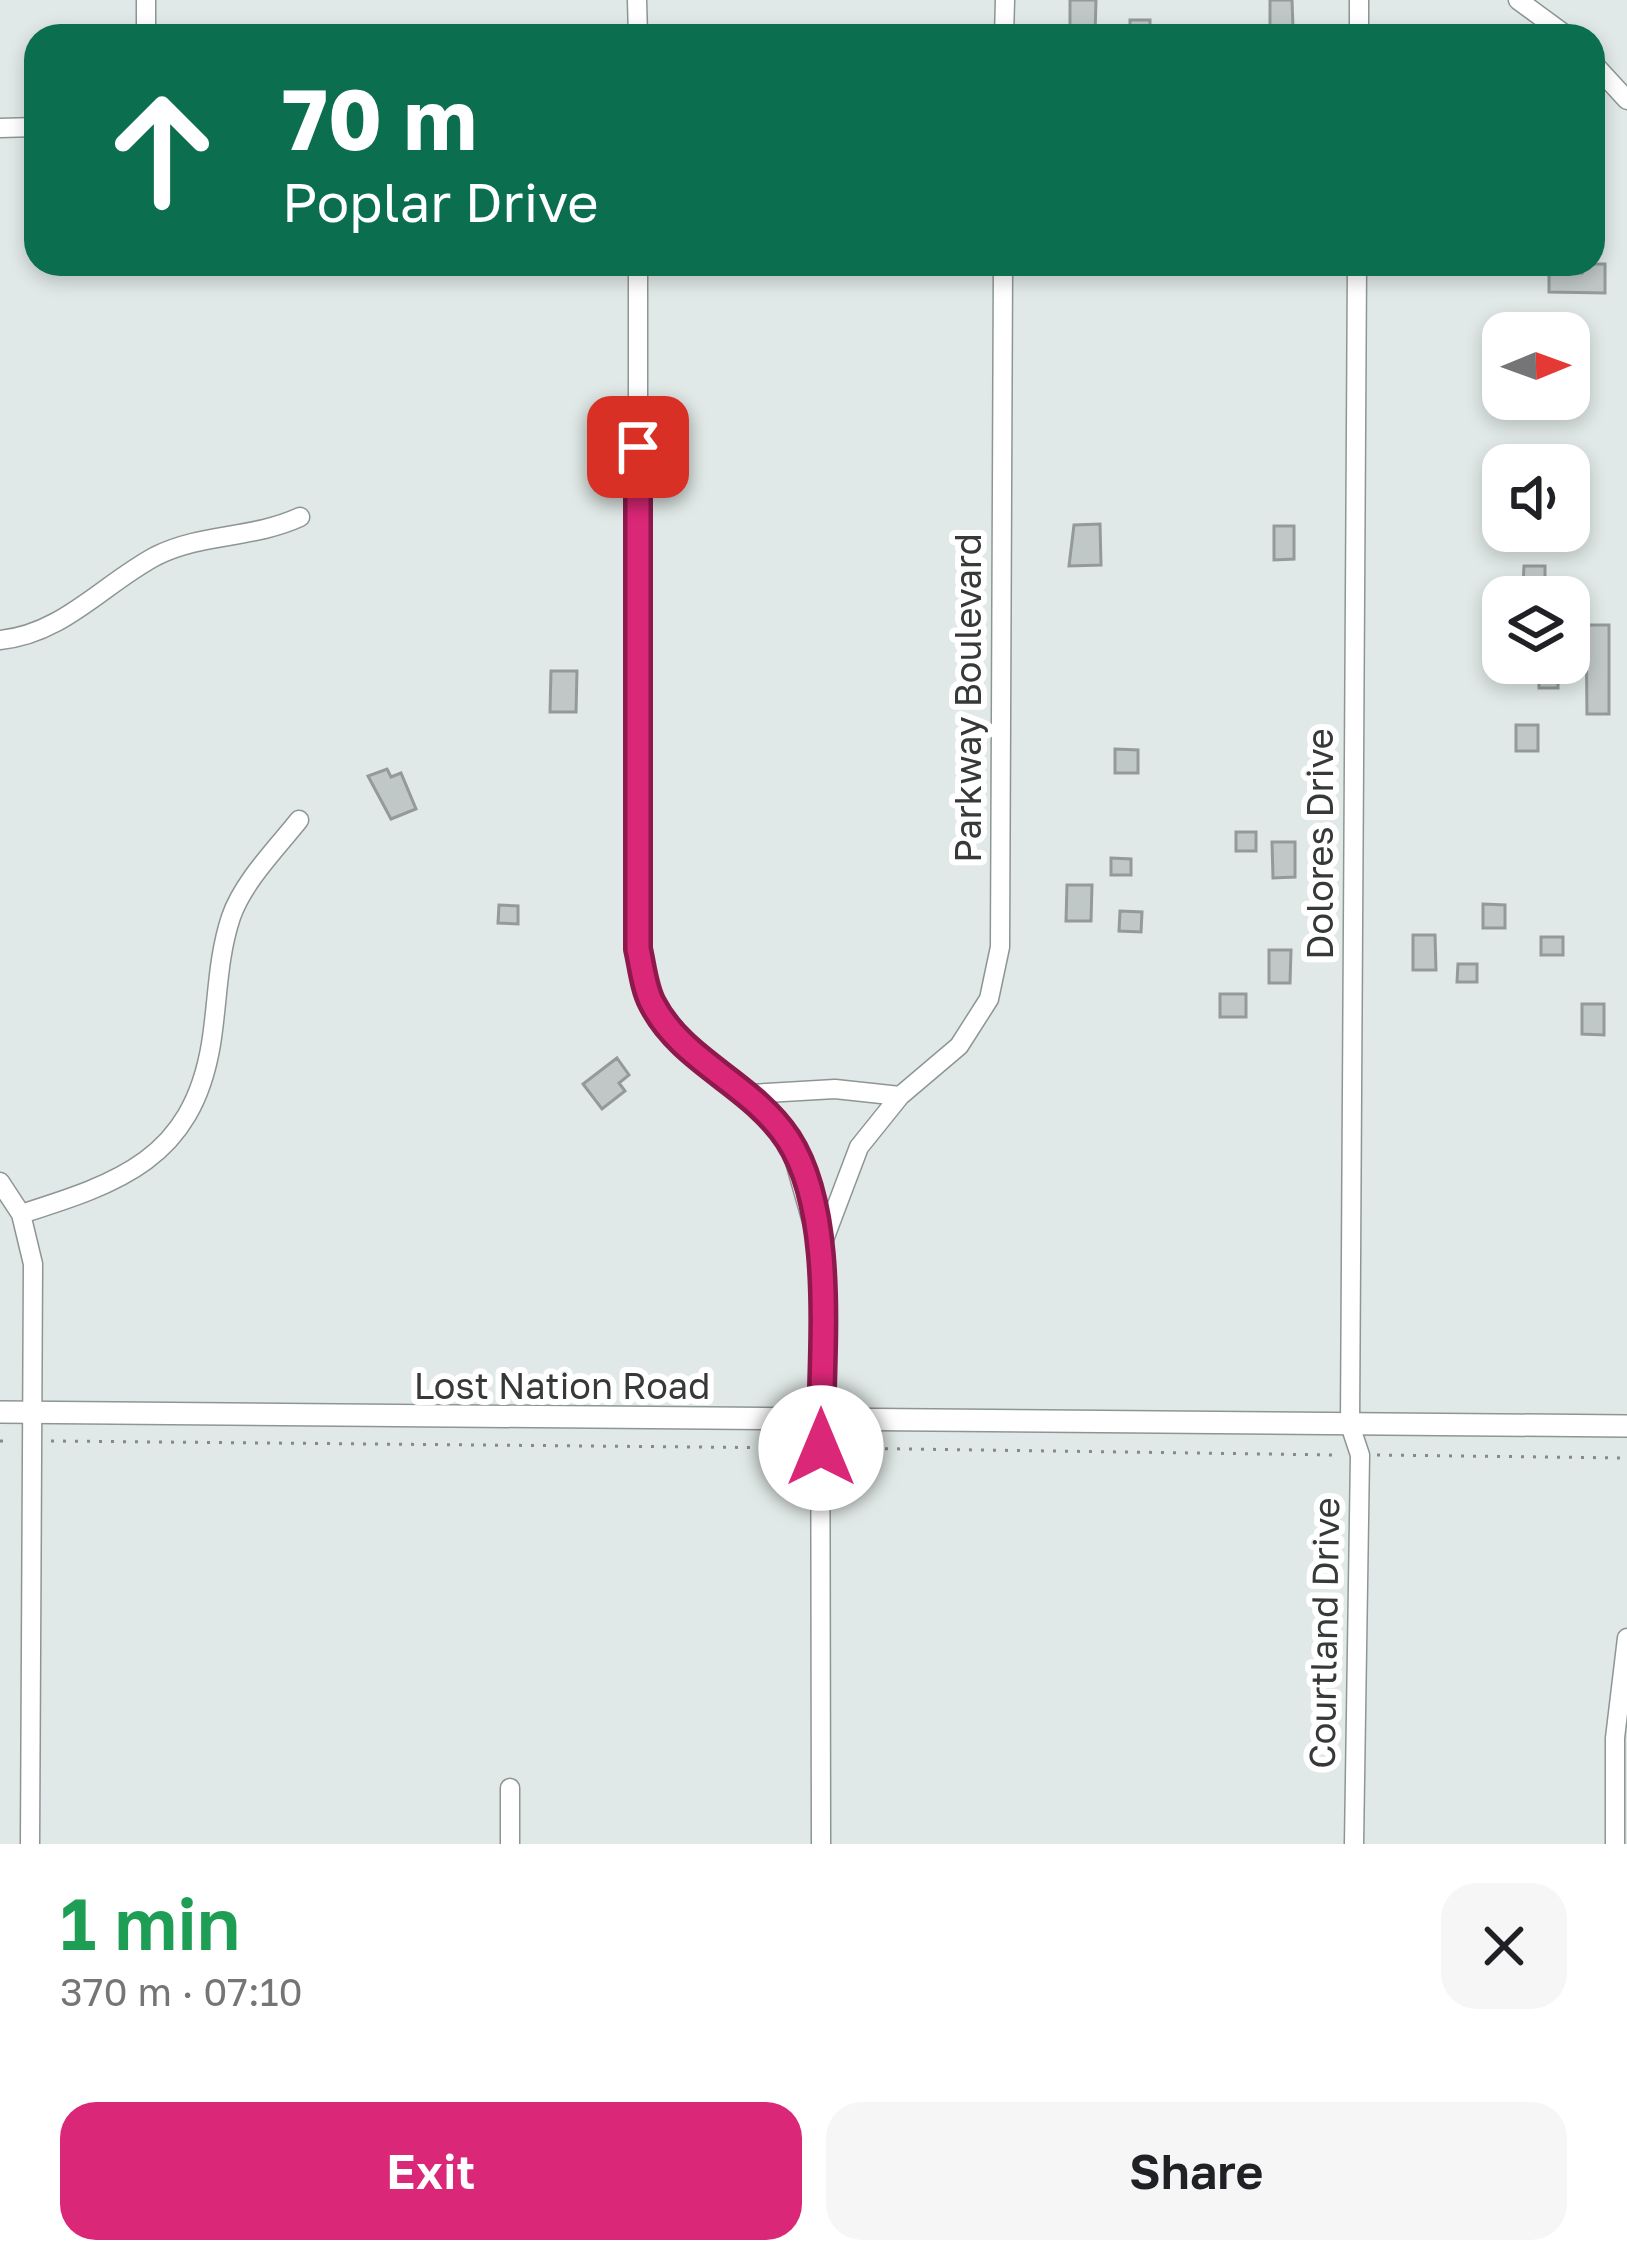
<!DOCTYPE html>
<html lang="en">
<head>
<meta charset="utf-8">
<style>
	:root { --surface:#fff; --page:#f6f6f6; --text:#202124; --muted:#757577; --accent:#db2777 }
	body { margin:0; font-family:"Golos Text",sans-serif; background:var(--page); color:var(--text); height:100vh; display:flex; flex-direction:column; font-size:45px; white-space:nowrap }
	* { box-sizing:border-box; margin:0 }
	p { font-size:39px; color:var(--muted) }
	.icon { flex:none; width:66px; height:66px; fill:none; stroke:currentColor; stroke-width:2; stroke-linecap:round; stroke-linejoin:round }
	.map { position:relative; height:1844px; overflow:hidden }
	.drawer { display:flex; flex-direction:column; background:var(--surface); flex:1 }
	.drawer>* { flex:none }
	.top-card { position:absolute; left:24px; top:24px; width:1581px; height:252px; border-radius:36px; box-shadow:0 6px 18px #0003; background:#0b6e4f; color:#fff; overflow:hidden }
	.needle { width:78px; rotate:89deg }
	.fabs { position:absolute; left:1482px; top:312px; display:grid; gap:24px }
	.fabs a { display:grid; place-items:center; width:108px; height:108px; border-radius:24px; background:var(--surface); box-shadow:0 6px 18px #0003; font-size:60px }
	.pin { position:absolute; display:grid; place-items:center; width:102px; height:102px; color:#fff; margin:-51px; border-radius:24px; box-shadow:0 6px 18px #0006 }
	.me { position:absolute; width:132px; margin:-66px; rotate:0deg; stroke-linejoin:round; filter:drop-shadow(0 0 9px #0008) }
	.turn { display:flex; align-items:center; gap:42px; height:252px; padding:0 60px; font-size:54px }
	.turn .icon { width:156px; height:156px; stroke-width:2.5 }
	.turn b { display:block; font-size:84px; line-height:102px }
	.round { display:grid; place-items:center; flex:none; width:126px; height:126px; border-radius:36px; background:var(--page) }
	.head { display:flex; align-items:center; justify-content:space-between; height:204px; padding:0 60px }
	h1 { font-size:72px; font-weight:600; line-height:90px; color:#1e9e55 }
	.button { display:flex; gap:24px; margin-top:auto; padding:24px 60px }
	.button a { flex:1; height:138px; border-radius:36px; background:var(--accent); color:#fff; font-size:48px; font-weight:600; line-height:138px; text-align:center }
	.button a+a { background:var(--page); color:var(--text) }
	.map>svg:first-child { display:block }
</style>
</head>
<body>
<div class="map">
<svg width="1627" height="1844" viewBox="0 0 1627 1844">
	<rect width="100%" height="100%" fill="#e0e9e7"/>
	<path fill="#c0c8c7" stroke="#939a99" stroke-width="3" d="M1070,0H1096L1095,34H1070Z
		M1270,0H1292L1293,27H1270Z
		M1130,20H1150V36H1130Z
		M1582,264H1605V293L1549,292V273H1582Z
		M1100,524L1101,565L1069,566L1074,525Z
		M1274,526H1294V559L1274,560Z
		M1524,566H1545V585H1523Z
		M1586,625H1609V714H1587Z
		M1539,670H1558V688H1539Z
		M551,671H577L576,712H550Z
		M1516,725H1538V751H1516Z
		M1115,749L1138,750V773H1115Z
		M387,769L391,777L401,773L416,809L391,819L368,776Z
		M1236,832H1256V851H1236Z
		M1272,842H1295V877L1273,878Z
		M1111,858L1131,859V875H1111Z
		M1067,885H1092L1091,921H1066Z
		M1483,904L1505,905V928H1483Z
		M499,905L518,906V924L498,923Z
		M1120,911L1142,912L1141,932L1119,931Z
		M1413,935H1435L1436,970H1413Z
		M1541,937H1563V955H1541Z
		M1269,950H1291L1290,983H1269Z
		M1458,964H1477V982H1457Z
		M1220,994H1246V1017H1220Z
		M1582,1004H1604V1035L1582,1034Z
		M617,1058L629,1075L619,1083L625,1091L602,1109L583,1084Z"/>
	<g fill="none" stroke-linecap="round" stroke-linejoin="round">
		<g stroke="#8e9694" stroke-width="21">
			<path id="minor" d="M146,0V36
				M637,0L638,36
				M1518,0L1567,36
				M1004,36L1005,0
				M1359,36V0
				M1593,63L1627,100
				M0,128L36,127
				M638,264V949L651,1002L687,1050L750,1094L789,1141L820,1250
				M0,640C63,634 103,584 156,556C202,533 252,539 300,517
				M750,1094L835,1089L900,1096
				M0,1182L21,1214L33,1264L30,1844
				M21,1214C119,1183 192,1159 211,1044C218,1001 217,959 231,917C243,882 276,849 299,820
				M510,1788V1844
				M821,1844L820,1250L859,1147L900,1096L959,1046L989,999L1000,947L1003,264
				M1354,1844L1360,1455L1350,1425L1357,264
				M1615,1844V1738L1627,1638"/>
		</g>
		<g stroke="#8e9694" stroke-width="24">
			<path id="tertiary" d="M0,1412L1627,1426"/>
		</g>
		<path stroke="#858a89" stroke-width="3" stroke-dasharray="3 9" stroke-linecap="butt" d="M0,1441H11
			M51,1441L803,1448
			M837,1448L1337,1455
			M1377,1455L1627,1458"/>
		<use href="#minor" stroke="#fff" stroke-width="18"/>
		<use href="#tertiary" stroke="#fff" stroke-width="21"/>
	</g>
	<g fill="none" stroke-linecap="round" stroke-linejoin="round">
		<g stroke="#8e194d" stroke-width="30">
			<path id="route" d="M638,447V949C642,966 644,988 652,1003C682,1062 751,1083 788,1139C838,1216 820,1359 821,1448"/>
		</g>
		<use href="#route" stroke="#db2777" stroke-width="21"/>
	</g>
	<g text-anchor="middle" stroke-width="12" stroke-linejoin="round" paint-order="stroke">
		<g font-size="36" fill="#363938" stroke="#fff">
			<text transform="translate(968 698) rotate(-90)" y="13">Parkway Boulevard</text>
			<text transform="translate(1320 844) rotate(-90)" y="13">Dolores Drive</text>
			<text x="562" y="1399">Lost Nation Road</text>
			<text transform="translate(1324 1633) rotate(-89)" y="13">Courtland Drive</text>
		</g>
	</g>
</svg>
<div class="fabs">
<a><svg class="needle" viewBox="-14 -14 28 28"><path d="M0-13l5 13h-10z" fill="#e53935"/><path d="M0 13l5-13h-10z" fill="#757577"/></svg></a>
<a><svg class="icon" aria-label="sound" viewBox="0 0 24 24"><path d="M4 9h4l5-4v14l-5-4H4zM17 9q2 3 0 6"/></svg></a>
<a><svg class="icon" aria-label="layers" viewBox="0 0 24 24"><path d="M12 4l9 5-9 5-9-5zM3 14l9 5 9-5"/></svg></a>
</div>
<div class="pin" style="left:638px;top:447px;background:#d93025"><svg class="icon" aria-label="arrive" viewBox="0 0 24 24"><path d="M6 21V4h12l-3 4 3 4H6"/></svg></div>
<svg class="me" style="left:821px;top:1448px" viewBox="-20 -20 40 40"><circle r="19" fill="#fff"/><path d="M0-13L10 11 0 6-10 11z" fill="#db2777"/></svg>
<div class="top-card">
<div class="turn"><svg class="icon" aria-label="ahead" viewBox="0 0 24 24"><path d="M12 20V5M6 11l6-6 6 6"/></svg><div><b>70 m</b>Poplar Drive</div></div>
</div>
</div>
<section class="drawer">
<div class="head"><div><h1>1 min</h1><p>370 m · 07:10</p></div><a class="round"><svg class="icon" aria-label="close" viewBox="0 0 24 24"><path d="M6 6l12 12M18 6L6 18"/></svg></a></div>
<div class="button"><a>Exit</a><a>Share</a></div>
</section>
</body>
</html>
